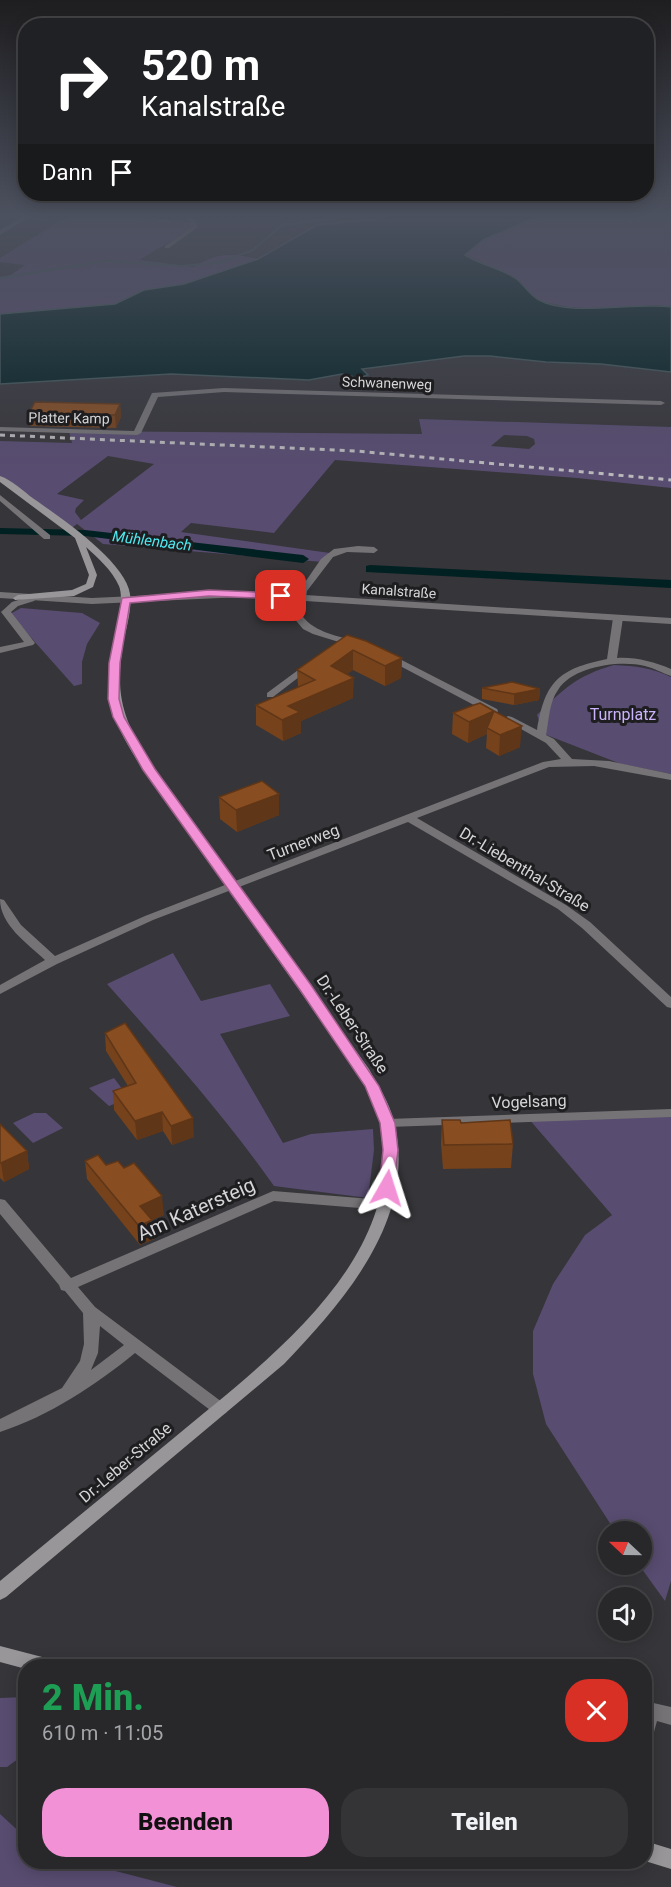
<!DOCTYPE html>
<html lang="de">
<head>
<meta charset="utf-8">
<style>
	:root { --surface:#28282b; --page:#343437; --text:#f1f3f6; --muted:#a5a6a9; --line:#444447; --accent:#f391d6 }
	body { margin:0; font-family:Roboto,sans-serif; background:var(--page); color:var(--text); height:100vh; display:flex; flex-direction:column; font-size:22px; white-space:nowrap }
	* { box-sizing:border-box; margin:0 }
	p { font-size:20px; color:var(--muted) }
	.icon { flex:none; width:33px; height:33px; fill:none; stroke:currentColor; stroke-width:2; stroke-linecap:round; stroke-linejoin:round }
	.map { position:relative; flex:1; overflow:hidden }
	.side { position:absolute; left:18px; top:1659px; width:634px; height:210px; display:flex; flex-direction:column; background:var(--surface); border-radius:24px; box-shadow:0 3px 15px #0003,0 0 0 2px var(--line) }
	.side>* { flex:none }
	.top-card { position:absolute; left:18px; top:18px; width:636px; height:183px; border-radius:24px; box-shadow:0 3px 15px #0003,0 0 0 2px var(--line); background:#202124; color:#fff; overflow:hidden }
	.needle { width:39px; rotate:292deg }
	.fabs { position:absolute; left:598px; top:1521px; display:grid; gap:12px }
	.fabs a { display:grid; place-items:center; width:54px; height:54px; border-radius:50%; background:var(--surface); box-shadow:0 3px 15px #0003,0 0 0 2px var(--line); font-size:30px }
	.pin { position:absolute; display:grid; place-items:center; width:51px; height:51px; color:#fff; margin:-26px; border-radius:12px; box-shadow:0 3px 9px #0006 }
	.me { position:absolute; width:66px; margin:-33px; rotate:6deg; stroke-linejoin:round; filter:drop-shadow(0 0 4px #0008) }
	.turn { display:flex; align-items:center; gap:21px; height:126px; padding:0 24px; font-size:27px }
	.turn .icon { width:78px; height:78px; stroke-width:2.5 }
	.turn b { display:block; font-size:42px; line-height:51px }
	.then { display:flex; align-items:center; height:57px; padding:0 24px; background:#0003; gap:12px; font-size:22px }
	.round { display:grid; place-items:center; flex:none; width:63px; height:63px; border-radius:24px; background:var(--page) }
	.overview { display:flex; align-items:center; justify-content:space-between; height:102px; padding:0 24px }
	h1 { font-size:36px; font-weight:800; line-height:45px; color:#1e9e55 }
	.cta { display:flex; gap:12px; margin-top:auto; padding:12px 24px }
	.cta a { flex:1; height:69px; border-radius:24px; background:var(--accent); color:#111; font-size:24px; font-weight:800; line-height:69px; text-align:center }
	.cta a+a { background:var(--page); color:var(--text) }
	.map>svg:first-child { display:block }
</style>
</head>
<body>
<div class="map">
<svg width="671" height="1887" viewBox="0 0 671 1887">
	<rect width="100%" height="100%" fill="#363539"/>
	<path fill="#584c70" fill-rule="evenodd" d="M73,213H118L194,223L195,227L139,260L194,267C216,252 233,253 258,259L184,284L144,290L115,304L0,314V277L11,275L25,265L0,262V258Z
		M546,213H671V307L656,305L603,309L568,307L539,301L516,279L465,254L483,240Z
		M419,419L671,427V488L577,478L335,460L274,533L191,523L181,532L330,553L323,562L103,544L77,524L69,530L0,478V441L72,443L69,431L422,434ZM504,435L527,436L534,439L535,444L529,449L491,446ZM108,456L154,464L81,520L75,512L76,508L84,500L57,494Z
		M21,608L82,613L100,623L87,644L82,662V684L74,686L10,614Z
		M614,665C635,666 653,668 671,677V774L621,764L544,734L537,715C563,689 578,675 614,665Z
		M173,953L201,1001L270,984L290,1016L220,1034L283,1143L311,1134L373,1129L374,1150L368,1198L274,1186C223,1114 166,1050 107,984Z
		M114,1078L129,1098L109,1106L89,1088Z
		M34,1113H46L63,1128L33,1143L13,1123Z
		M671,1113V1581L665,1601L639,1565L642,1564V1532L615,1531L546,1424L533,1374V1331L553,1284L585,1235L612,1215L528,1118Z
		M25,1697V1754L7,1767H0V1698Z
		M0,1814L25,1837L26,1862H81L177,1887H0Z"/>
	<path fill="#002021" stroke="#405657" stroke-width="1.5" d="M394,213H546L483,240L465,255C481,265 500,268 515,278C524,284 529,295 539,300C571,317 634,302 671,307V372L601,364L546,362L490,356H464L362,369L368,375L359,378L342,374L309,380L171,374L0,384V314L115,304L144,290L184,284L258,259L317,225L376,219Z"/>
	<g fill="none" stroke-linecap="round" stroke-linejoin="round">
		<path stroke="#405657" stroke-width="2" d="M0,278L105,261L181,266L218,263L253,250L282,225L369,213"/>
		<path fill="#002021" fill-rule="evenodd" d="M0,528L85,530L303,555L309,559L303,563L85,536L0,534Z
			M370,565L671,580V588L366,572V566Z"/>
		<path fill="#757375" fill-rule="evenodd" d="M179,213C189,213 194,218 198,227L169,248H165V246L192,227L189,221Z
			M224,388L661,401L665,403L661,405L224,392L158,397L141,433L137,435L0,431V427L134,431L152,393Z
			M0,495L50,535V539H44L0,501Z
			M358,546L374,547L378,550L374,553L347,552L333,557L307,591L303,617C316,633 339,636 358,642L360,644L355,647L313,634L303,629L293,617L299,591L321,559L334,549Z
			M31,596L36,599L34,601L18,606L11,612L35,643L33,645L0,653V647L24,642L1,612L12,602Z
			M618,615L623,618L617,658C636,657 654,662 671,669V676C662,673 654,668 645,666C620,660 573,666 558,690C549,702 549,721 546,735L554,739L572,759L609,761L671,774V780L594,766L549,767L417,818L566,905L590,922L671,997V1008L667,1007L582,928L558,909L408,822L153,920L57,964L0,994V985L45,960C27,943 0,925 0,899L4,900L21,925L55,956L145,916L543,762L561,759L546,743L503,719L508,716L512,717L537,730C545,682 558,669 607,659L613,618Z
			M388,653L497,709L498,711L497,713H489L385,658L383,656Z
			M309,662L314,665L312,667L273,697H267V693Z
			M671,1109V1117L388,1127L383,1126L381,1123L383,1120L388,1119Z
			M273,1191L384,1200L389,1201L391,1205L389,1209L384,1210L274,1201L78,1287L95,1307L226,1405L228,1409L226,1413L220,1415L214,1413L135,1353C96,1385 49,1416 0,1432V1419L62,1388L80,1361L84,1344L83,1313L65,1291L61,1290L59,1285L0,1214V1199L5,1200L71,1278ZM100,1326L124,1345L91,1370L98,1353Z
			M649,1702L671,1707V1725L657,1721L652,1739L645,1742V1703Z"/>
		<path fill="#757375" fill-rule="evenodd" d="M29,213H36L0,235V230Z
			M241,591L671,618V624L241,597L92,604L0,598V592L92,598Z"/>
		<path fill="#989698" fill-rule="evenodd" d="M0,476C12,480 23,491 34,499C60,517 126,562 130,594C132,611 126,628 123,644C114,700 125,723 154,769L369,1069C378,1086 390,1103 394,1122C418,1218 344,1301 284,1364L6,1597L0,1600V1581C58,1533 117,1485 175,1437C265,1362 409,1258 381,1124C377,1105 366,1087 356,1070L145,772C129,748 112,722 110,692C108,664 127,605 119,586C112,570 98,558 86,547L97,575L93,587L74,596L15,600L13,598L18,595L72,590L86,584L89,575L75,538L0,482Z
			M0,1646L46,1658L52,1660L55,1666H26V1669L0,1662Z
			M645,1841L671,1849V1869L645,1861Z"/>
		<path stroke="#bab9bc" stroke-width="3" stroke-dasharray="5 5" stroke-linecap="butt" d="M0,435L356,451L671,480"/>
	</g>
	<path fill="#75421c" d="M120,404L121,417L116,428L30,426L29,413Z
		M366,641L402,658L401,678L385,686L353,670L347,674L353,698L301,721V733L283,741L256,725V705L298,687L297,670Z
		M482,688L540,689L539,700L514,705L482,699Z
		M474,705L520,747L499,756L486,748L487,734L468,743L452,734L453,713Z
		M279,794V815L237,832L220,819L219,797Z
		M105,1033L194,1137L172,1145L163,1131L137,1140L114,1110L113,1091L128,1086L106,1051Z
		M442,1120L461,1123L513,1144L511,1168L443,1169L441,1144Z
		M0,1124L27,1151L29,1169L4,1182L0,1178Z
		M85,1161L106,1165L164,1215L152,1220L154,1239L140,1245L87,1179Z"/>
	<path fill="#5f3617" d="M120,404L121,417L116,428L115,415Z
		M353,650V670L331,686V666Z
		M402,658L401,678L385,686V666Z
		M354,678L353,698L301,721V733L283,741L282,720L288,706Z
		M540,689L539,700L514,705V694Z
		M494,711L493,731L487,728V734L468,743L469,722Z
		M522,726L520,747L499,756L500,735Z
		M279,794V815L237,832L236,810Z
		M162,1112L163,1131L137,1140L135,1121Z
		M193,1118L194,1137L172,1145L171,1126Z
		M27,1151L29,1169L4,1182L1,1163Z
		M162,1196L164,1215L142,1224L140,1206Z
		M152,1220L154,1239L140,1245L139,1226Z"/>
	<path fill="#884d21" stroke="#5f3617" stroke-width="1.5" d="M35,402L120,404L115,415L29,413Z
		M347,635L366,641L402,658L385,666L353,650L331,666L354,678L288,706L300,712L282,720L256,705L315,680L297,670Z
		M512,682L540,689L514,694L482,688Z
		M480,703L494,711L469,722L453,713L474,705Z
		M494,711L522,726L500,735L487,728Z
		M262,781L279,794L236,810L219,797Z
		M125,1023L193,1118L171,1126L162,1112L135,1121L113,1091L136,1083L105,1033Z
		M442,1120H460L461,1123L510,1120L513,1144L444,1145Z
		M0,1124L27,1151L1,1163L0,1162Z
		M98,1155L106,1165L118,1161L124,1168L134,1163L162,1196L140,1206L152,1220L139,1226L85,1161Z"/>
	<linearGradient id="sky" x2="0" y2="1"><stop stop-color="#1e1d1f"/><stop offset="0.45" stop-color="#4c515f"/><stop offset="1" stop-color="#4c515f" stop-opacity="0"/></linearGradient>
	<rect width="671" height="477" fill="url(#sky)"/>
	<path fill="#f391d6" stroke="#9e5e8b" stroke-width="1.5" d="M209,590L281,593L287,596L281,599L209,596L130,603L120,663L119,699L124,717L155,769L311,985L379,1086L395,1123L398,1150L393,1192H382L379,1188L383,1150L380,1123L365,1086L300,990L143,770L113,717L108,699L109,663L122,598Z"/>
	<g text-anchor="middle" stroke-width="6" stroke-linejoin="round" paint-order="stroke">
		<g font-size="14" fill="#d5d4d6" stroke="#1e1d1f">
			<text transform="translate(387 383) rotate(2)" y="5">Schwanenweg</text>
			<text transform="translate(69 418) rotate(1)" y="5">Platter Kamp</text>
			<text transform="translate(399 591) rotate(4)" y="5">Kanalstraße</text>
		</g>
		<g font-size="15" font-style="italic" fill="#4deaf0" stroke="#1e1d1f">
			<text transform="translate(152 541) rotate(7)" y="5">Mühlenbach</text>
		</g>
		<g font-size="16" fill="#cab3fb" stroke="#1e1d1f">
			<text x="623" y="720">Turnplatz</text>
		</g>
		<g font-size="16" fill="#d5d4d6" stroke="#1e1d1f">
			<text transform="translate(303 842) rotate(-21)" y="6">Turnerweg</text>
			<text transform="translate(525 869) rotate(31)" y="6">Dr.-Liebenthal-Straße</text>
			<text transform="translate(353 1024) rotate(56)" y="6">Dr.-Leber-Straße</text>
			<text transform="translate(529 1101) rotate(-2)" y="6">Vogelsang</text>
			<text transform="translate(125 1462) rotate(-40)" y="6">Dr.-Leber-Straße</text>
		</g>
		<g font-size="20" fill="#d5d4d6" stroke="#1e1d1f">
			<text transform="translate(196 1209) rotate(-24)" y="7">Am Katersteig</text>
		</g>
	</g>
</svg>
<div class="fabs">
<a><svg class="needle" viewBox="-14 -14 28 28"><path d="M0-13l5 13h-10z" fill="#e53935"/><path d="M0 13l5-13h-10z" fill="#a5a6a9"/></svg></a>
<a><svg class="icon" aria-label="sound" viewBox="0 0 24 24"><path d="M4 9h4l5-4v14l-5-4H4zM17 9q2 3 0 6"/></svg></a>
</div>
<div class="pin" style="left:281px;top:596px;background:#d93025"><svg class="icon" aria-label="arrive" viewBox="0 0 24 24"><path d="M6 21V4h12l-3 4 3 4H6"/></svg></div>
<svg class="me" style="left:387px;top:1188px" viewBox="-20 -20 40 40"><path d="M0-17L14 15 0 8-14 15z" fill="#f391d6" stroke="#fff" stroke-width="4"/></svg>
<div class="top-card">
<div class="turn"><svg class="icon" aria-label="right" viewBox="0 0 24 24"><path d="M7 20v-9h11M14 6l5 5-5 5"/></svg><div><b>520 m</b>Kanalstraße</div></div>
<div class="then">Dann<svg class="icon" aria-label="arrive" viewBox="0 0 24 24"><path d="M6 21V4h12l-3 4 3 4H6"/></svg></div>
</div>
<section class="side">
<div class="overview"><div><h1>2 Min.</h1><p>610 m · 11:05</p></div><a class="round" style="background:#d93025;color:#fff"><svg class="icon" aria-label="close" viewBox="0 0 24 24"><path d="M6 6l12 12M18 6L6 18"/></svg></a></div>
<div class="cta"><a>Beenden</a><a>Teilen</a></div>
</section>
</div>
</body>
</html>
